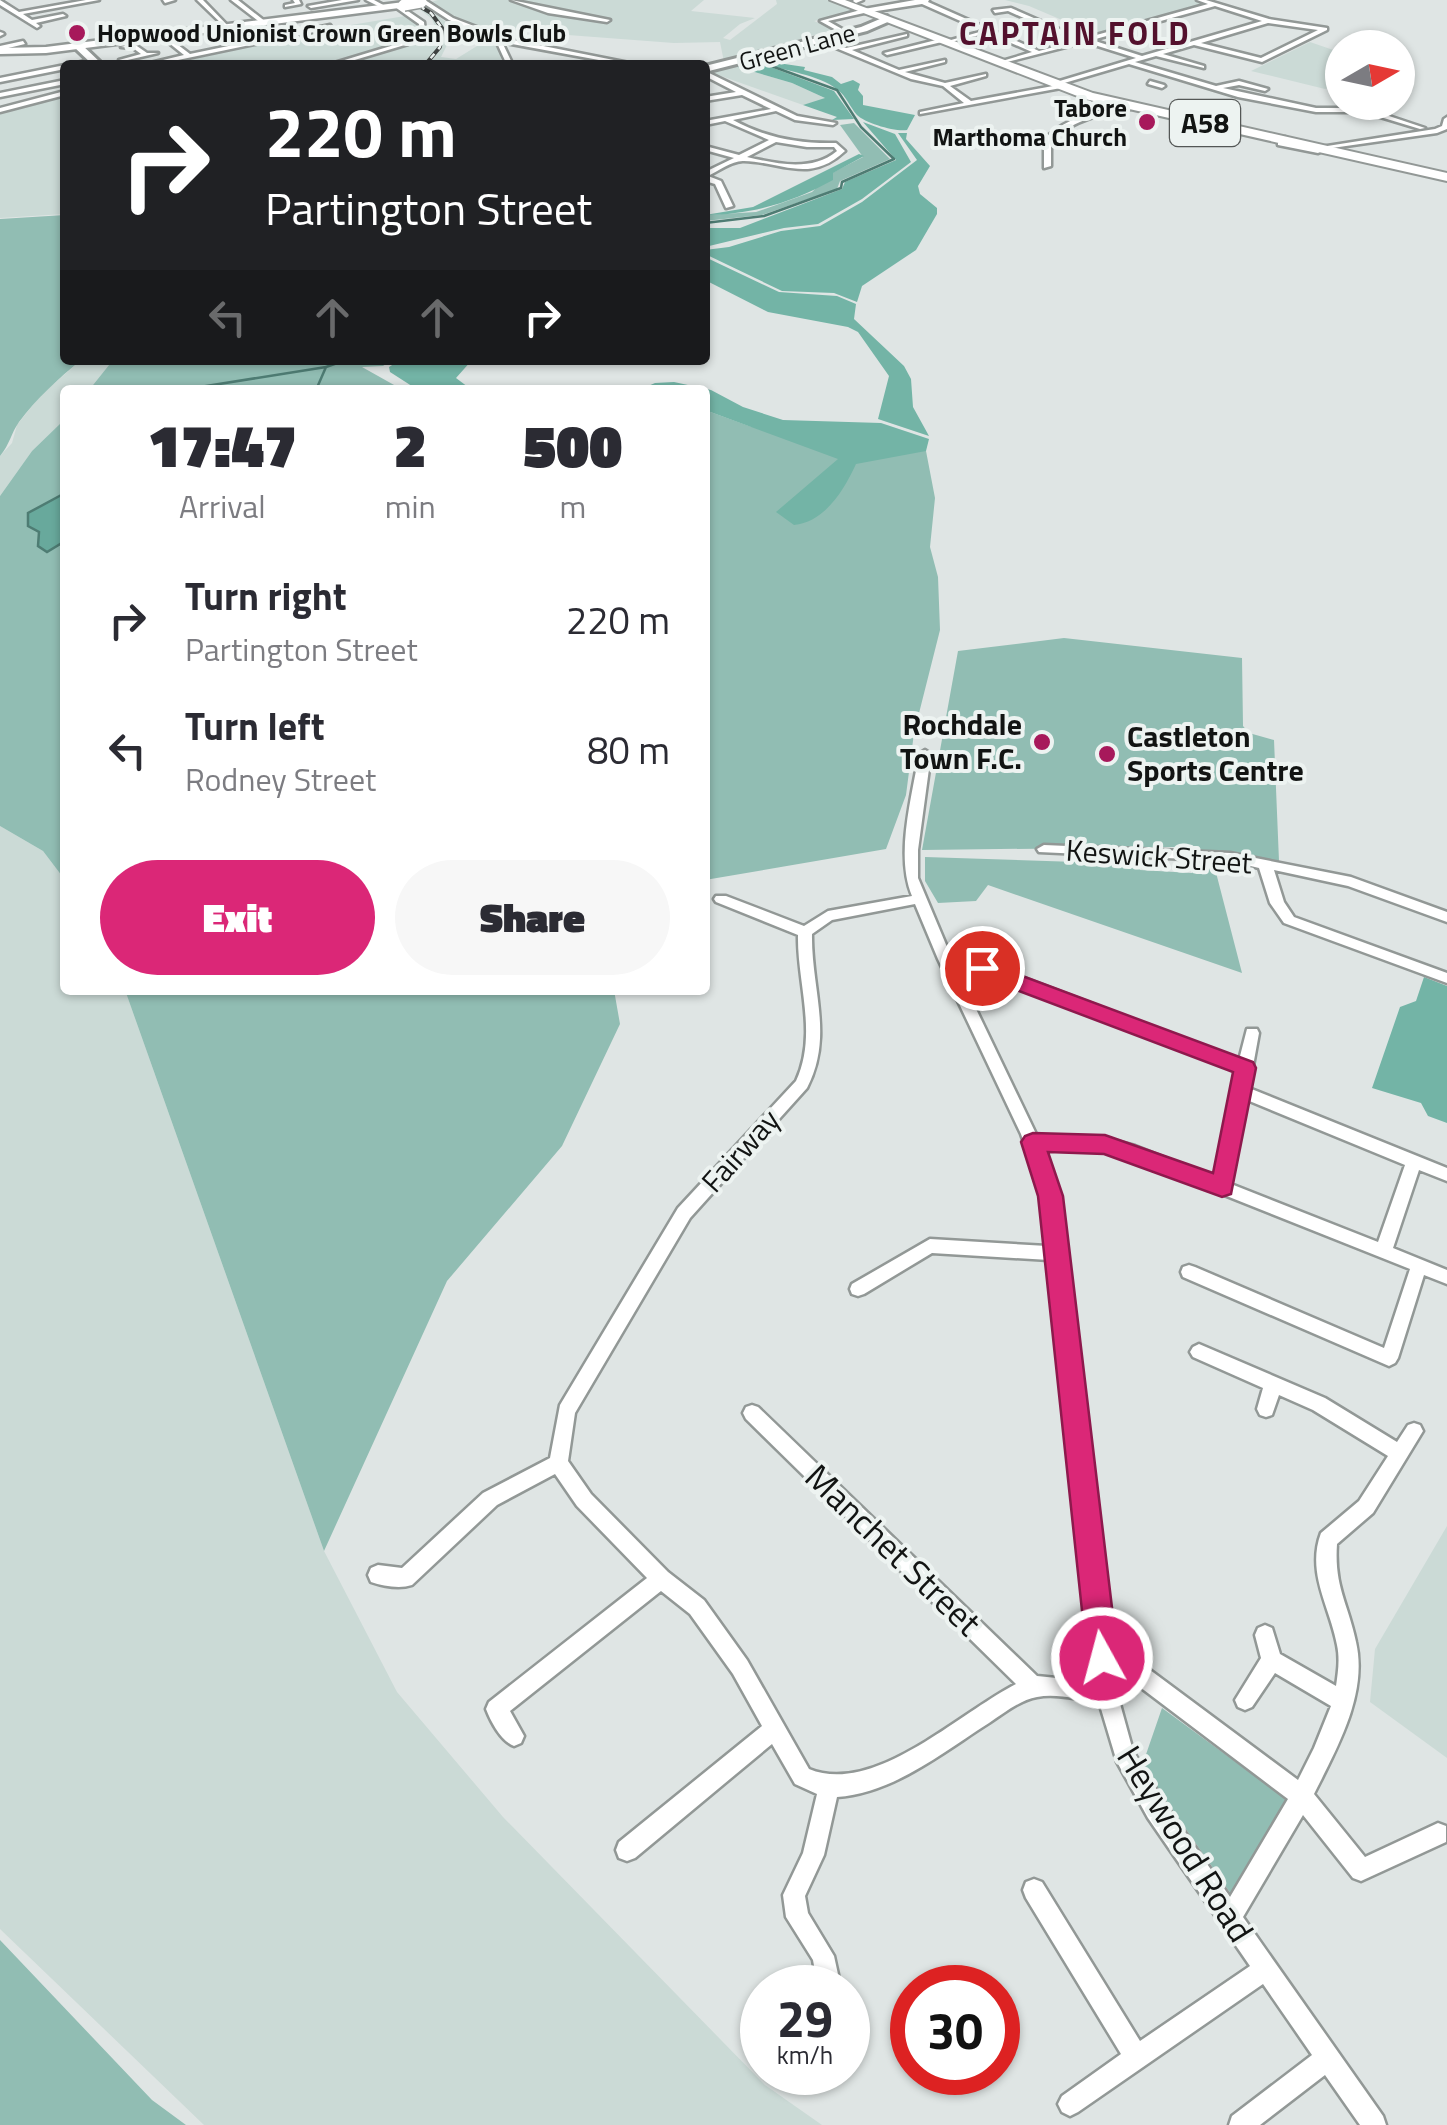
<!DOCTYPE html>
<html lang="en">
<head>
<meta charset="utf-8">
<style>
	:root { --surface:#fff; --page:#f7f7f7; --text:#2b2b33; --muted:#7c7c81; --accent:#db2777 }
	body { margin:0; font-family:"Titillium Web",sans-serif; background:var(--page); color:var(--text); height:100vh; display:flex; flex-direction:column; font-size:38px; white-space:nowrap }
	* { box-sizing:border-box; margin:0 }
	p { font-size:32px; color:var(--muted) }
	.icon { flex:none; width:55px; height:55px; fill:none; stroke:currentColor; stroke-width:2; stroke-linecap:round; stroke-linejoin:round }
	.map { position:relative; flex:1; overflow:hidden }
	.sheet { position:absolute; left:60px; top:385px; width:650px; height:610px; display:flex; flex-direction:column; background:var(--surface); border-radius:10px; box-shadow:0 2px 8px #0004 }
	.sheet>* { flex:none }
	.hud { position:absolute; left:60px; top:60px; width:650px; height:305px; border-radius:10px; box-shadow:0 2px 8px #0004; background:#202124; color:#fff; overflow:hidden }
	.needle { width:65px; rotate:81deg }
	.controls { position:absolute; left:1325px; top:30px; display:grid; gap:20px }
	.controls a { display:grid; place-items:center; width:90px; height:90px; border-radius:50%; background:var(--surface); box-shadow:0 2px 8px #0004; font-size:50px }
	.speed { position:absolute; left:740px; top:1965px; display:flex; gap:20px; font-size:50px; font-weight:700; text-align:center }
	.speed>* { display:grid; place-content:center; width:130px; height:130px; border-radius:50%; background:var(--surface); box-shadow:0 2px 8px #0004; line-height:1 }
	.speed small { font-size:25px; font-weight:400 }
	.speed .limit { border:15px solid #d22; background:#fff; color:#111 }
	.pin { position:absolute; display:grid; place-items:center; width:85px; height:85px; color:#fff; margin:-42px; border:5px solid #fff; border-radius:50%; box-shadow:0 2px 10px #0007 }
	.me { position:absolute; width:110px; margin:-55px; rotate:353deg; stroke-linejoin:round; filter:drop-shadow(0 0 8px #0008) }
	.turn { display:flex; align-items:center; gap:35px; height:210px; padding:0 40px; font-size:45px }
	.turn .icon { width:130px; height:130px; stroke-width:2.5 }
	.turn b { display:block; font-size:70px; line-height:85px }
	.lanes { display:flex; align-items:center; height:95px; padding:0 40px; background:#0003; justify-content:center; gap:50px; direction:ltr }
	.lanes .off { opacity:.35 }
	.eta { display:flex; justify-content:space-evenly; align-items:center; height:170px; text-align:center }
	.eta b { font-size:60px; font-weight:800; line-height:70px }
	.button { display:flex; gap:20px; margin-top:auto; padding:20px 40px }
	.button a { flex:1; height:115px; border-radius:60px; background:var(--accent); color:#fff; font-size:40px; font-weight:800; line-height:115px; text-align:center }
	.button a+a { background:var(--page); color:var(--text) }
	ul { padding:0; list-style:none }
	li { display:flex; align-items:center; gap:30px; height:130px; padding:0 40px }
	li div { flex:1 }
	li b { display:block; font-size:38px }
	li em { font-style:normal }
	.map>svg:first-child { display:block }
</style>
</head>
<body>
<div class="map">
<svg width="1447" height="2125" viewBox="0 0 1447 2125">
	<rect width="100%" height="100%" fill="#dfe5e4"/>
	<path fill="#cbdad6" d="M438,0H704L691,11L755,18L740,24L723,38L730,40L777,4L776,0H827L857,11L814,21L835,29L724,62L720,42L674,43L515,31L500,36L454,18L431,2Z
		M1005,0H1194L1206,5L1095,34L1029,6Z
		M421,3L446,22L448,43L441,57L456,59L490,38L498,41L502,65H357L363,58L407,45L427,31H437L432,19L417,7Z
		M405,16L419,27L409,39L325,65L172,64L309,32Z
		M1310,42L1342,53V83L1325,89L1251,71Z
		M734,66L792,83L827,99L803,105L707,71Z
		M65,96V214L0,218V112Z
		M81,360H113L89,390H65V419L32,451L0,496V456L12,443L17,425L40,396Z
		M0,826L43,851L65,880V990H125L324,1551L397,1692L503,1817L765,2085L822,2125H204L0,1929Z
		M1447,1526V1758L1370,1702L1375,1649Z"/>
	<path fill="#91bdb3" d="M854,123L890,159L840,181L837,189L762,215L705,221V215L756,212L779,204L812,192L832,173L863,157L840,125Z
		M65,215V360H81C58,379 37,398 19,422C11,433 10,444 0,456V219Z
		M113,360H392L383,366L362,367L403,390H89Z
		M705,410L749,426L835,446L926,451L935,498L930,547L938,577L940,630L914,733L906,795L886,849L705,880Z
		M65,419V880L43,851L0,826V496L32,451Z
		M1064,638L1242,658L1243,726L1249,733L1274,740L1279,861L1174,847L922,850L958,651Z
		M925,857L1137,864L1140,870L1192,873V860L1213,861L1242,973L988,885L976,901L938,903L925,881Z
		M125,990H614L620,1024L562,1146L447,1281L324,1551Z
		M1162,1708L1289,1801L1231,1894L1142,1766Z
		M0,1940L152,2100L186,2125H0Z"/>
	<path fill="#73b4a6" d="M764,57L771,62L805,67L804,70L832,77L841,84L853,80L860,84L858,90L863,96V105L915,115L907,130C895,132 865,123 857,115C850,107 846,96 838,90C815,72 782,73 757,59Z
		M752,60L834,91L854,119L832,120L837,117L803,105L825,98L792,83L734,66Z
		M863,122L895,134L911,162L862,199L818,224L784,228L705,247V228H740L842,189L845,182L896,160Z
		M898,133H907L906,139L930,166L918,186L920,194L937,208V214L916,250L862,286L857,302L834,293L782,291L705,254V250L729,247L781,231L820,226L862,202L917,160Z
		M859,154L864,156L833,173V180C793,202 752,215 705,215L753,207Z
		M705,257L779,292L837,296L856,304L854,319L904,366L911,379L913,407L929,436L878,419L889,376L858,332L848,327L768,312L705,280Z
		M400,360H472L456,378L472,390H418L390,372L389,367Z
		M674,382L711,390L743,407L783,420L881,423L929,439L926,451L856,464C844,490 825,522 794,525L776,512L838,459L705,410V390H639L655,383Z
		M1424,977L1447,986V1123L1428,1116L1421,1103L1372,1088L1400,1007L1416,1001Z"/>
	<path fill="#68a99c" stroke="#4e7c73" stroke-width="2.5" d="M65,493V541L47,552L38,546L39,532L28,526V513Z"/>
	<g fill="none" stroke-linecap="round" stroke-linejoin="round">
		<path stroke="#4e7c73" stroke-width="2.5" d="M705,223L764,216L841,188L842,182L894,159L861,127L837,90L755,60
			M200,387L326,367
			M316,390L326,367L346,360"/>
		<g stroke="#929896" stroke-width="5">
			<path id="street" d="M0,0L19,12L86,0H99L23,14L32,20L63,14L66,16L36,23L40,26L37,28L0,5Z
				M163,0H175L165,3Z
				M197,0H203L229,27H225Z
				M231,0H238L266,22L261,23Z
				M293,0H299L301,4L285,7V5L295,3Z
				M342,0H358L311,8L308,6Z
				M366,0H374L389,8L384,9Z
				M425,0L453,18L508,39L639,65H626L506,43L503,44L513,65H507L497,43L500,41L449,20L420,1Z
				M511,0L610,20L607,22L548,13Z
				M863,0L856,3L853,1L854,0Z
				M915,0H929L928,2L1039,51L1076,41L1008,11L995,13L993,10L1011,8L1082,39L1208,4L1197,0H1206L1269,19L1327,28V30L1262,62L1194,45L1163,54L1204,66V68L1156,56L1135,62L1216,86L1239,81L1268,89L1265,91L1239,85L1223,88L1316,108H1365L1425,128L1420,129L1364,112H1316L1238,97L1129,64L1061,84L1064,86L1061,88L920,114V112L964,103L943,86L911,79L819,41V39L846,48L907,34V36L852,50L899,70L945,60V62L905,72L945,83L986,74V76L950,86L971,101L1053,86V83L1136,58L1085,42L999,64V62L1032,52L988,33L951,42V40L983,31L922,4L864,13L828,21L849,33L847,36L820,21L864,9ZM1215,6L1262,21L1142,56L1092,40ZM1268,23L1318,30L1261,58L1201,43Z
				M395,5H399L424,22L425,33L408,44L338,65H328L404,42L420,31L419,24L395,7Z
				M330,25L332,28L154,65H142L184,55L159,35L161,32L190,54Z
				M0,32L3,33L4,34L0,36Z
				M940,39L942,42L887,55L884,53Z
				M23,41L25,44L0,50V46Z
				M134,44L147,53H158L119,62V60L141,54L133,48L121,47Z
				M93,59L95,62L69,65Z
				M65,65V69L0,82V78Z
				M705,71L797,116L836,123L833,125L795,120L776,111L733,120C766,138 799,144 836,143L845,151C810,184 782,162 744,161C733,160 718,171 708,176L721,181L733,206L726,208L715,184L705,181V172L734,158L705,150V146L739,155L769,140L725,121L705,125V121L771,109L742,95L705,101V97L736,92L705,76ZM776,142L807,147H834L837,151C812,172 777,164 747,157Z
				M65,80V84L0,97V93Z
				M1150,81L1164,85L1165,86L1162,88L1148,84Z
				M65,91V95L0,112V108Z
				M1133,105L1135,108C1103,114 1077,118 1051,140V166L1044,168V139C1070,115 1099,110 1133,105Z
				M1447,117V129L1437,133L1325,149L1321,147L1435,129L1442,126L1444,119Z
				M1285,137L1289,139L1285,143L1322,151L1318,153L1278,145V143Z
				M925,750L931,754L918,850V878L952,959L1037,1136L1105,1138L1135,1146L1216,1178L1237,1071L977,972L975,968L977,964H987L1239,1060L1247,1029H1257L1259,1033L1249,1088L1447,1168V1181L1419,1170L1393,1248L1447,1270V1284L1424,1275L1398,1358L1395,1363L1389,1366L1183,1277L1181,1272L1183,1267L1189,1265L1195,1267L1384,1348L1410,1269L1126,1156L1105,1150L1042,1148L1058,1196L1112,1651L1127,1656L1146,1667L1298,1780L1314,1748L1331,1706L1275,1673L1252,1707L1245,1710L1238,1707L1235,1700L1261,1658L1255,1635L1258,1628L1265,1625L1272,1628L1280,1654L1336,1686C1338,1672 1340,1659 1337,1645C1330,1607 1306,1573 1321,1533L1359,1501L1388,1456L1313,1410L1279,1395L1272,1415L1266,1417L1260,1415L1257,1409L1263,1388L1193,1357L1190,1352L1193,1347L1199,1344L1325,1398L1397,1442L1408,1425L1414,1423L1420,1425L1423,1431L1373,1513L1337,1544C1334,1587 1348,1603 1356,1642C1368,1694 1337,1748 1314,1794L1365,1857L1438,1823L1446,1826V1842L1361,1881L1353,1878L1303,1815L1243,1917L1383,2116L1386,2125H1360L1325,2075L1260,2125H1229L1232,2116L1312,2055L1263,1984L1078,2112L1070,2116L1062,2112L1058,2104L1062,2096L1121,2054L1026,1898L1023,1890L1026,1882L1034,1879L1042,1882L1140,2041L1250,1966L1148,1818L1117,1762L1099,1702C1080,1700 1057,1693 1037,1697C1020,1700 1004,1713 989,1723C943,1752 894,1793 837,1797L824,1855L805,1896L808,1913L834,1956L841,1988H818L813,1960L786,1917L783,1895L803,1853L817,1794L795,1784L772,1744L635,1858L627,1861L619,1858L616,1850L619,1842L762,1726L733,1674L690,1614L661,1591L510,1711L524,1736L521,1743L514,1746C501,1741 491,1722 486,1709L489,1702L647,1578L577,1506L555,1474L497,1505L412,1585C400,1589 383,1586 371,1582L368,1575L371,1568L378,1565L402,1568L483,1493L550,1458L560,1405L678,1208L796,1081C818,1034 797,983 798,935L716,902L714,899L716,896H726L804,926L828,911L912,896C895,855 912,797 919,754ZM915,904L938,959L1021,1134L1042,1196L1047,1246L930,1239L852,1284L850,1289L852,1294L858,1296L864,1294L932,1253L1049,1260L1096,1682L1037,1676L758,1407L752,1405L746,1407L743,1413L746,1419L1016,1684C959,1713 874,1796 809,1769L747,1660L704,1600L668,1572L591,1494L568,1461L575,1413L690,1218L807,1088C834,1036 811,989 812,934L832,920ZM1247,1100L1405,1165L1378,1242L1231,1184ZM1115,1672L1132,1681L1288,1799L1230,1897L1164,1802L1133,1751L1117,1693Z
				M1044,845L1230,853L1351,877L1447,912V922L1348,886L1274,870L1284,902L1294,917L1447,973V983L1284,923L1270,903L1259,868L1230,861L1039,852L1037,849Z"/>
		</g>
		<g stroke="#929896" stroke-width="6">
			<path id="secondary" d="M887,16L890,21L867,31L705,72V66L861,27Z
				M78,43L81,44L103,65H93L73,46Z"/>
		</g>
		<g stroke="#929896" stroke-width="5">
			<path id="primary" d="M404,2L407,7L46,53L0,54V48L46,47Z"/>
		</g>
		<g stroke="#929896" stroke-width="4">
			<path id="highway" d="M830,0H845L1093,93L1447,173V181L1085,99Z"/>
		</g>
		<use href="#street" fill="#fff" fill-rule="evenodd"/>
		<use href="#secondary" fill="#fff" fill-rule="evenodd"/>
		<use href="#primary" fill="#fff" fill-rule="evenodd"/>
		<use href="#highway" fill="#fff" fill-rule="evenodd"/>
		<g stroke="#3f4241" stroke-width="4">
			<path id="rail" d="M409,0L431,13L442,28L440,47L425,65"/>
		</g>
		<use href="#rail" stroke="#edf3f1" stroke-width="2.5" stroke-dasharray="6" stroke-linecap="butt"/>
		<g stroke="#929896" stroke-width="14" stroke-linecap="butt">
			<path id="primary-bridge" d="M404,5L421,2"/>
		</g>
		<use href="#primary-bridge" stroke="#fff" stroke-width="11"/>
	</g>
	<path fill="#db2777" stroke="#8e194d" stroke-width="2.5" d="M982,961L1253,1062L1256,1068L1231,1194L1222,1197L1104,1154L1048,1152L1063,1196L1118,1658L1113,1669L1102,1674L1092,1669L1087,1658L1038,1196L1021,1142L1025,1136L1033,1133L1105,1135L1213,1173L1233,1072L974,974L971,968Z"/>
	<g fill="#a7195b" stroke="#edf3f1" stroke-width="4">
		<circle cx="77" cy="33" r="10"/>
		<circle cx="1147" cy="122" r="10"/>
		<circle cx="1042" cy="742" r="10"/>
		<circle cx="1107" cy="754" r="10"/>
	</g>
	<g text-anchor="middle" stroke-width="8" stroke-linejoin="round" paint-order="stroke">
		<g font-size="25" font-weight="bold" fill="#121413" stroke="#edf3f1" text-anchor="start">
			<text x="97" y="42">Hopwood Unionist Crown Green Bowls Club</text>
			<text x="1127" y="117" text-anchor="end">Tabore<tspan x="1127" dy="29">Marthoma Church</tspan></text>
		</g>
		<g font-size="25" fill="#121413" stroke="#edf3f1">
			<text transform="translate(797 47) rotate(-15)" y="9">Green Lane</text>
		</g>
		<rect fill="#edf3f1" stroke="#545756" stroke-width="2.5" x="1170" y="100" width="70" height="46" rx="8"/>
		<g font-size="28" font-weight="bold" fill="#121413">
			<text x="1205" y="133">A58</text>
		</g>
		<g font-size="30" font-weight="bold" fill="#121413" stroke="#edf3f1" text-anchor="end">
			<text x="1022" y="735">Rochdale<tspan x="1022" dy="34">Town F.C.</tspan></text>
			<text x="1127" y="747" text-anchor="start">Castleton<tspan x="1127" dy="34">Sports Centre</tspan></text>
		</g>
		<g font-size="30" fill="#121413" stroke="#edf3f1">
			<text transform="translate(1159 857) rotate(4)" y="10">Keswick Street</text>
			<text transform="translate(741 1151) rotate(-48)" y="10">Fairway</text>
		</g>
		<g font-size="32" font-weight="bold" letter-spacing="2.5" fill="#53112d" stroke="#edf3f1">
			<text x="1075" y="45">CAPTAIN FOLD</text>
		</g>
		<g font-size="35" fill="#121413" stroke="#edf3f1">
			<text transform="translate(893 1550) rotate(44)" y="12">Manchet Street</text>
			<text transform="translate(1185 1844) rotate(58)" y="12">Heywood Road</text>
		</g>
	</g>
</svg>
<div class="controls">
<a><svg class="needle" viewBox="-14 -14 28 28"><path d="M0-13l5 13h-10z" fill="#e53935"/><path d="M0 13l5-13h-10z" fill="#7c7c81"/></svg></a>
</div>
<div class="speed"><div>29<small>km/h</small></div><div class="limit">30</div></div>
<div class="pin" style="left:982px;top:968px;background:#d93025"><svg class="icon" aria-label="arrive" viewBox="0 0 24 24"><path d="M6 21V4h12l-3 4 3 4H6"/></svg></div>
<svg class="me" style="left:1102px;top:1658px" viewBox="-20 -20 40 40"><circle r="17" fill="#db2777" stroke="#fff" stroke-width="3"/><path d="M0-11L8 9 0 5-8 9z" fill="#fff"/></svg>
<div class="hud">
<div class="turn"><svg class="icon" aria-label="right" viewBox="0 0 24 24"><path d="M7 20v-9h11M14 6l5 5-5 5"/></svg><div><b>220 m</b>Partington Street</div></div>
<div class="lanes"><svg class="icon off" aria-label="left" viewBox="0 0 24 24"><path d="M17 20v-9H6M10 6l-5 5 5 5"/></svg><svg class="icon off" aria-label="ahead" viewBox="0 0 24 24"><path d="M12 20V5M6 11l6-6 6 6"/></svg><svg class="icon off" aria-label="ahead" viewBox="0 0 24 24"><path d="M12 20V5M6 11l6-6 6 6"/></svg><svg class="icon" aria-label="right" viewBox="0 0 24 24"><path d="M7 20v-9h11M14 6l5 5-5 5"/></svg></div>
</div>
<section class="sheet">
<div class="eta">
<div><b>17:47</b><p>Arrival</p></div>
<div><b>2</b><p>min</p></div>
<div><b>500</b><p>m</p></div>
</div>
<ul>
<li><svg class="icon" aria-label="right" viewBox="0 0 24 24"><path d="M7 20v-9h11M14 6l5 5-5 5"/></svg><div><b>Turn right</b><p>Partington Street</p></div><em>220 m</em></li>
<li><svg class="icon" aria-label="left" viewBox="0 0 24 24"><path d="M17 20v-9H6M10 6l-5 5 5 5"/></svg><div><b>Turn left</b><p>Rodney Street</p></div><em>80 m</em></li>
</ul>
<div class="button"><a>Exit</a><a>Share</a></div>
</section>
</div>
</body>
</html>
